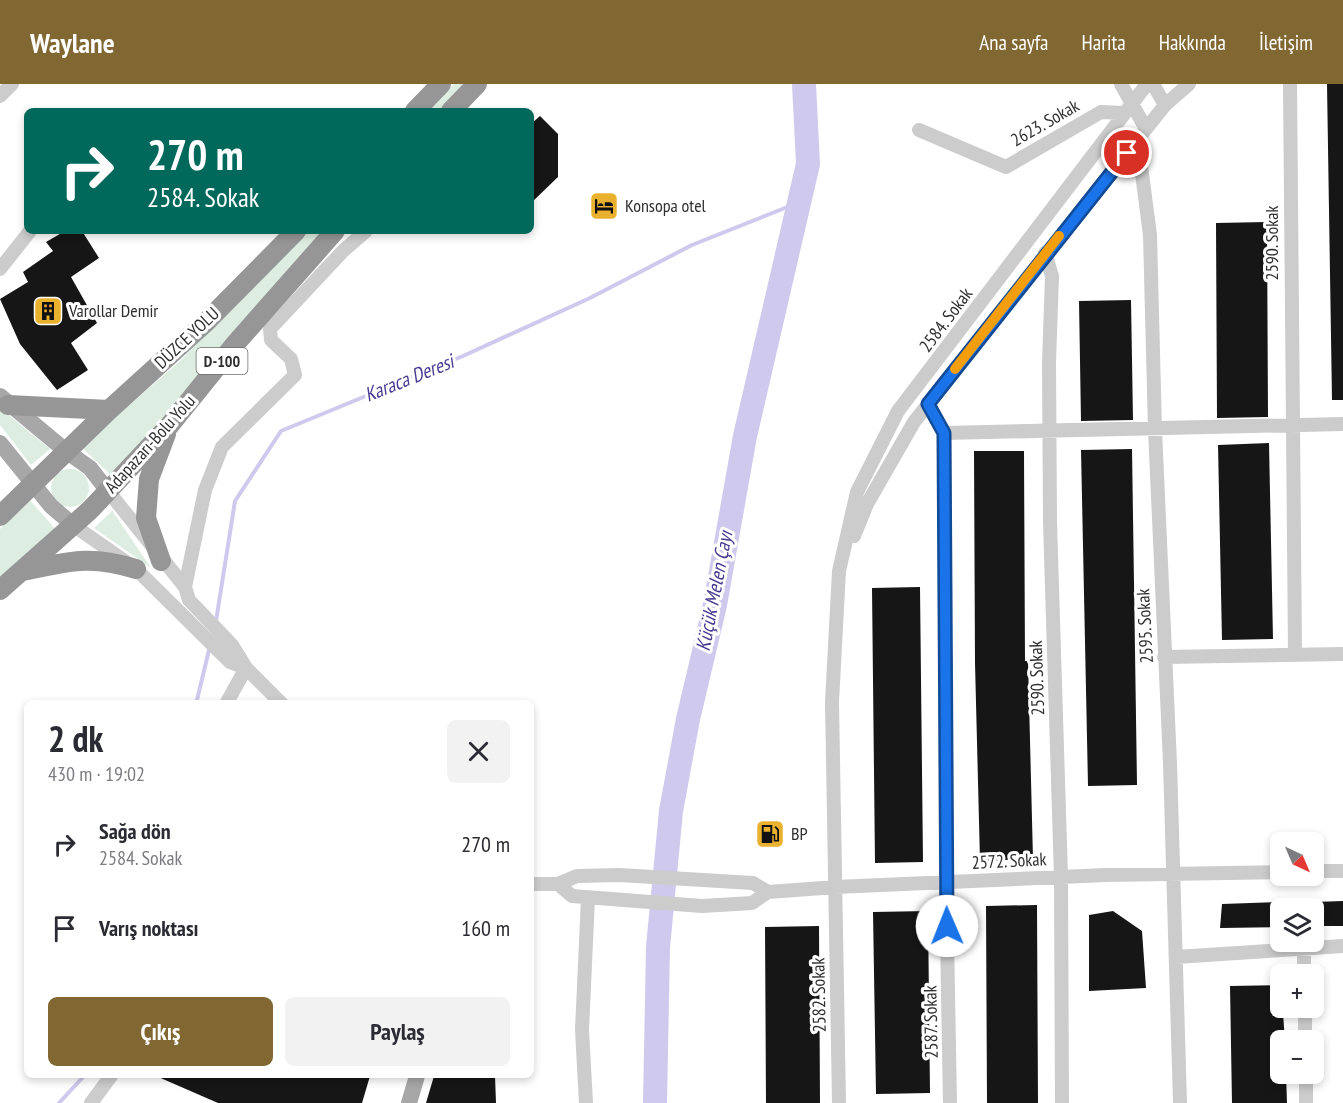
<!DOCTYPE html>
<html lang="tr">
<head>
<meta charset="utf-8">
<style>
	:root { --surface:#fff; --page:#f2f2f3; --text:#2b2b33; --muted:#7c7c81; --accent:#816731 }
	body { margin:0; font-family:"PT Sans Narrow",sans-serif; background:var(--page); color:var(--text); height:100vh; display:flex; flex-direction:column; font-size:22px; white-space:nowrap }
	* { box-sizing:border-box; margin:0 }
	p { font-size:20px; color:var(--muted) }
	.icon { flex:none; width:33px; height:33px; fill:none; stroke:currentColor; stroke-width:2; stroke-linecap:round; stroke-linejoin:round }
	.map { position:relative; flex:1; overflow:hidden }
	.sheet { position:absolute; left:24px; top:616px; width:510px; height:378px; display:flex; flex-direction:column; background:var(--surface); border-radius:9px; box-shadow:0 3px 9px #0003 }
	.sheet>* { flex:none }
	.top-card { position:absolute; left:24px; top:24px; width:510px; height:126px; border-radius:9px; box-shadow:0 3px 9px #0003; background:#00695c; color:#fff; overflow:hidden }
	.needle { width:39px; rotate:136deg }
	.fabs { position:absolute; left:1270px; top:748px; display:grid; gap:12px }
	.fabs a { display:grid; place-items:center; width:54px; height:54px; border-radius:9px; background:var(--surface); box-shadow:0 3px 9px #0003; font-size:30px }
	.pin { position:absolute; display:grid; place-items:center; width:51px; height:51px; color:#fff; margin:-26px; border:3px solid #fff; border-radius:50%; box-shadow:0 2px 6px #0007 }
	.me { position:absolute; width:66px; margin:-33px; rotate:359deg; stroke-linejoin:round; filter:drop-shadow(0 0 4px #0008) }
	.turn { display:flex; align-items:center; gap:21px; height:126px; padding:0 24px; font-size:27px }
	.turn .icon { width:78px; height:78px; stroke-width:2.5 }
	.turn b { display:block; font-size:42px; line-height:51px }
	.round { display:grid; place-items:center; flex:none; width:63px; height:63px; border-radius:9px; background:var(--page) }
	.summary { display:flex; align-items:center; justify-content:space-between; height:102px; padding:0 24px }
	h1 { font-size:36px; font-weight:600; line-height:45px }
	.action { display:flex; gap:12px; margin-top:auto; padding:12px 24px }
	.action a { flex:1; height:69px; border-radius:9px; background:var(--accent); color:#fff; font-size:24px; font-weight:600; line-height:69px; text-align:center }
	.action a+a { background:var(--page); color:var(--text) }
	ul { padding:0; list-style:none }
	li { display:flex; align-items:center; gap:18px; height:84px; padding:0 24px }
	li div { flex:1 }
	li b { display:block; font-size:22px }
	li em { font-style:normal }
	header { display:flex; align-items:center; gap:36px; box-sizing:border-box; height:84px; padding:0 30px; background:var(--accent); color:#fff }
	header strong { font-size:28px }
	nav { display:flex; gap:33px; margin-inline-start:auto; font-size:21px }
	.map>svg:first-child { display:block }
</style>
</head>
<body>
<header>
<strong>Waylane</strong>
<nav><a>Ana sayfa</a><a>Harita</a><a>Hakkında</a><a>İletişim</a></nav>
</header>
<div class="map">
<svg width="1343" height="1019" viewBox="0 0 1343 1019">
	<rect width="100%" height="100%" fill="#fff"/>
	<path fill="#ddede1" d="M454,0H466L439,27H427Z
		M309,147H323L113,393L81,363L179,278Z
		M0,324L50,365L31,381L0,341Z
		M51 404a19 19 0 1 1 38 0a19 19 0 1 1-38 0Z
		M27,413L57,447L0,493V445Z
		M113,426V428L151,484L94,444Z"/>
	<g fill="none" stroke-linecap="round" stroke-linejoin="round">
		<path stroke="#cfc9ed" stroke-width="4" d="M216,537L235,417L281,347L463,272L590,214L692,161L800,118
			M196,620L210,562
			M59,1019L84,992"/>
		<path stroke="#cfc9ed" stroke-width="24" d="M655,1019L658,863L671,727L688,635L715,521L745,352L808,80L804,0"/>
	</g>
	<path fill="#161616" d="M1327,0H1343V316H1332Z
		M540,32L558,50V93L531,119V40Z
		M1267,138L1268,333L1217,334L1216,139Z
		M65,147H82L99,174L71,193L97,239L71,259L88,286L57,306L20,260L0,215L28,198L23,188L53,167L46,158Z
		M1131,216L1133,336L1081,337L1079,217Z
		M1269,359L1273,555L1222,556L1218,361Z
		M1132,365L1137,701L1088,702L1081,366Z
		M974,367H1024L1025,577H1028L1033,775L980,777L975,579Z
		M920,503L923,778L875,779L872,504Z
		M1343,817V842H1314V818Z
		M1281,818V843L1220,844L1222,820Z
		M1037,821L1038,1019H987L986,822Z
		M928,827L930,1009L876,1010L873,828Z
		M1113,827L1142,847L1146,904L1089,907V831Z
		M819,842L820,1019H766L765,843Z
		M1281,901L1285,957H1281V990H1286L1287,1019H1232L1230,902Z
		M156,992H370L362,1019H218Z
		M434,992H495L496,1019H426Z"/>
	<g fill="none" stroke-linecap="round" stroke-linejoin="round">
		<path stroke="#ccc" stroke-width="14" d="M1121,0L1146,45
			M1153,0L1165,21
			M1290,0L1295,569
			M0,12L12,0
			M919,46L1006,83L1101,28L1124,29
			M1127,69L1141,82L1150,151L1155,346L1170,679L1180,1019
			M1045,169L1052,192L1049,279L1050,438L1061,793L1062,1019
			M0,185L30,147
			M928,319L944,349L946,798L950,1019
			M944,349L1343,340
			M108,407L185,503L189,516L232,561L246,584L282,620
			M73,441L136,485L230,578L246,584
			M854,452L867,420L914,338L1165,21L1189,0
			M185,503L205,406L222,363L295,291L291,275L271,256L270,245L343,167L366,147
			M1164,573L1343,570
			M226,620L246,584
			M1314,787H1343
			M531,800H558L577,792L619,791L753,799L768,808L836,803L1106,791L1281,788
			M558,800L572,812L702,822L752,819L768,808
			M1304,865V891
			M1176,873L1343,862
			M1305,924V957
			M1306,990V1019
			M91,1019L111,992
			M586,1019L582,946L588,814
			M839,1019L832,618L839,487L857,408L898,327L1147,0"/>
		<path stroke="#a7a7a7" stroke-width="16" d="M0,312L66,367L90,384L108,407
			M0,359L51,422L73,441
			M409,1019L417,992"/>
		<path stroke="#969696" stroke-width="20" d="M415,27L441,0
			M451,27L477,0
			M8,321L109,326
			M0,432L109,326L207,237L296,147
			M161,477L146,434L149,395L166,350
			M22,487C68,478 89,470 136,485
			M0,506L90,426L169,342L236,259L335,147"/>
	</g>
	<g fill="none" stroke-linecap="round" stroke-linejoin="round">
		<g stroke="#114b97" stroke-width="15">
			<path id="route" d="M947,842L944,349L928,320L1127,69"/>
		</g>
		<use href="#route" stroke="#1a73e8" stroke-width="10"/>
		<path stroke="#f59e0b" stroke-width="10" d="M955,285L1059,152"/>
	</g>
	<defs>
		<g id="hotel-square" transform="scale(1.5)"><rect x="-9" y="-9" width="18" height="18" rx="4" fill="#eab12e" stroke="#fff"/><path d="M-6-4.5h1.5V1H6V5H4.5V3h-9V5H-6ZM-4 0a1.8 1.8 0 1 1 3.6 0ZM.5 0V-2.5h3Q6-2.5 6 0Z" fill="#111"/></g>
		<g id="building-square" transform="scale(1.5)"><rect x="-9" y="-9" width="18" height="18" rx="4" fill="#eab12e" stroke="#fff"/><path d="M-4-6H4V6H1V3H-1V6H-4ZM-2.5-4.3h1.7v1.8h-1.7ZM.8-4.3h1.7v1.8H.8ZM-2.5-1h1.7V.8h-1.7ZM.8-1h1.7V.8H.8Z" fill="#111"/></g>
		<g id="fuel-square" transform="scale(1.5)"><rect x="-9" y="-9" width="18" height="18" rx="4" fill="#eab12e" stroke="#fff"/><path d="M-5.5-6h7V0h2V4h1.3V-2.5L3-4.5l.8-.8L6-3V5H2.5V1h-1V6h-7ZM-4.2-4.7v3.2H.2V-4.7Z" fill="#111"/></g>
	</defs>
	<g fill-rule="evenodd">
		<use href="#hotel-square" x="604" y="122"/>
		<use href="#building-square" x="48" y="227"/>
		<use href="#fuel-square" x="770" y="750"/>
	</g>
	<g text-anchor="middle" stroke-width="6" stroke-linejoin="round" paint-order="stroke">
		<rect fill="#fff" stroke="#6d6d6d" stroke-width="1.5" x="196.5" y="264" width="51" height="26" rx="4.5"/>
		<g font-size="16" font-weight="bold" fill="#2f2f2f">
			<text x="222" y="283">D-100</text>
		</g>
		<g font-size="18" fill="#2f2f2f" stroke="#fff">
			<text transform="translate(1045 39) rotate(-30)" y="6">2623. Sokak</text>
			<text transform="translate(1272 159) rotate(-90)" y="6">2590. Sokak</text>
			<text transform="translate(946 236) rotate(-53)" y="6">2584. Sokak</text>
			<text transform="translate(187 254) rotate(-43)" y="6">DÜZCE YOLU</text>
			<text transform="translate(150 360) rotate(-48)" y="6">Adapazarı-Bolu Yolu</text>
			<text transform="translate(1145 542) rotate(-93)" y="6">2595. Sokak</text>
			<text transform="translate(1037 594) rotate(-92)" y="6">2590. Sokak</text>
			<text transform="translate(1009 777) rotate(-3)" y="6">2572. Sokak</text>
			<text transform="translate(819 911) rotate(-91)" y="6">2582. Sokak</text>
			<text transform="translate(931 938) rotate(-91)" y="6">2587. Sokak</text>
		</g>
		<g font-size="18" fill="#2f2f2f" stroke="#fff" text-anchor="start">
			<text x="625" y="128">Konsopa otel</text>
			<text x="69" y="233">Varollar Demir</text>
			<text x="791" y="756">BP</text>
		</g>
		<g font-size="20" font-style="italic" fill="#493b94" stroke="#fff">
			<text transform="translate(409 294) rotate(-22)" y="7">Karaca Deresi</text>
			<text transform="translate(714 507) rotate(-79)" y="7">Küçük Melen Çayı</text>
		</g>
	</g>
</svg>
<div class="fabs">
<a><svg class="needle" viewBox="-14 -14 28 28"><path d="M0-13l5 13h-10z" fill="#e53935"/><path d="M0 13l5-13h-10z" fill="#7c7c81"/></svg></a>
<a><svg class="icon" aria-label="layers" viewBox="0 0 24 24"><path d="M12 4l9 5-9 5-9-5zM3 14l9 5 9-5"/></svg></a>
<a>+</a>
<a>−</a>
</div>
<div class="pin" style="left:1127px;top:69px;background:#d93025"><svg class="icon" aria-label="arrive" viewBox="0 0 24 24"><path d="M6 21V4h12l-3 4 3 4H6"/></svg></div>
<svg class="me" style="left:947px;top:842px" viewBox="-20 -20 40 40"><circle r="19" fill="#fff"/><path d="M0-13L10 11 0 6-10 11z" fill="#1a73e8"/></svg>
<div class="top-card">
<div class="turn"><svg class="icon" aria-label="right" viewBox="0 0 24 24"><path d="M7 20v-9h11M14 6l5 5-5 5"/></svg><div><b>270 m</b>2584. Sokak</div></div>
</div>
<section class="sheet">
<div class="summary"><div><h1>2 dk</h1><p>430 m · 19:02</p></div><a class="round"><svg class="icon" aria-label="close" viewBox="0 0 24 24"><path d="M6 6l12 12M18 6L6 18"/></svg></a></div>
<ul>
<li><svg class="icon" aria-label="right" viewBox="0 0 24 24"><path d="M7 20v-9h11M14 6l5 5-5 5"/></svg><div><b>Sağa dön</b><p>2584. Sokak</p></div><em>270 m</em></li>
<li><svg class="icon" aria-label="arrive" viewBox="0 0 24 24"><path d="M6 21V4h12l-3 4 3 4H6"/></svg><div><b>Varış noktası</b></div><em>160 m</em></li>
</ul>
<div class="action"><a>Çıkış</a><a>Paylaş</a></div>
</section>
</div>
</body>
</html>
